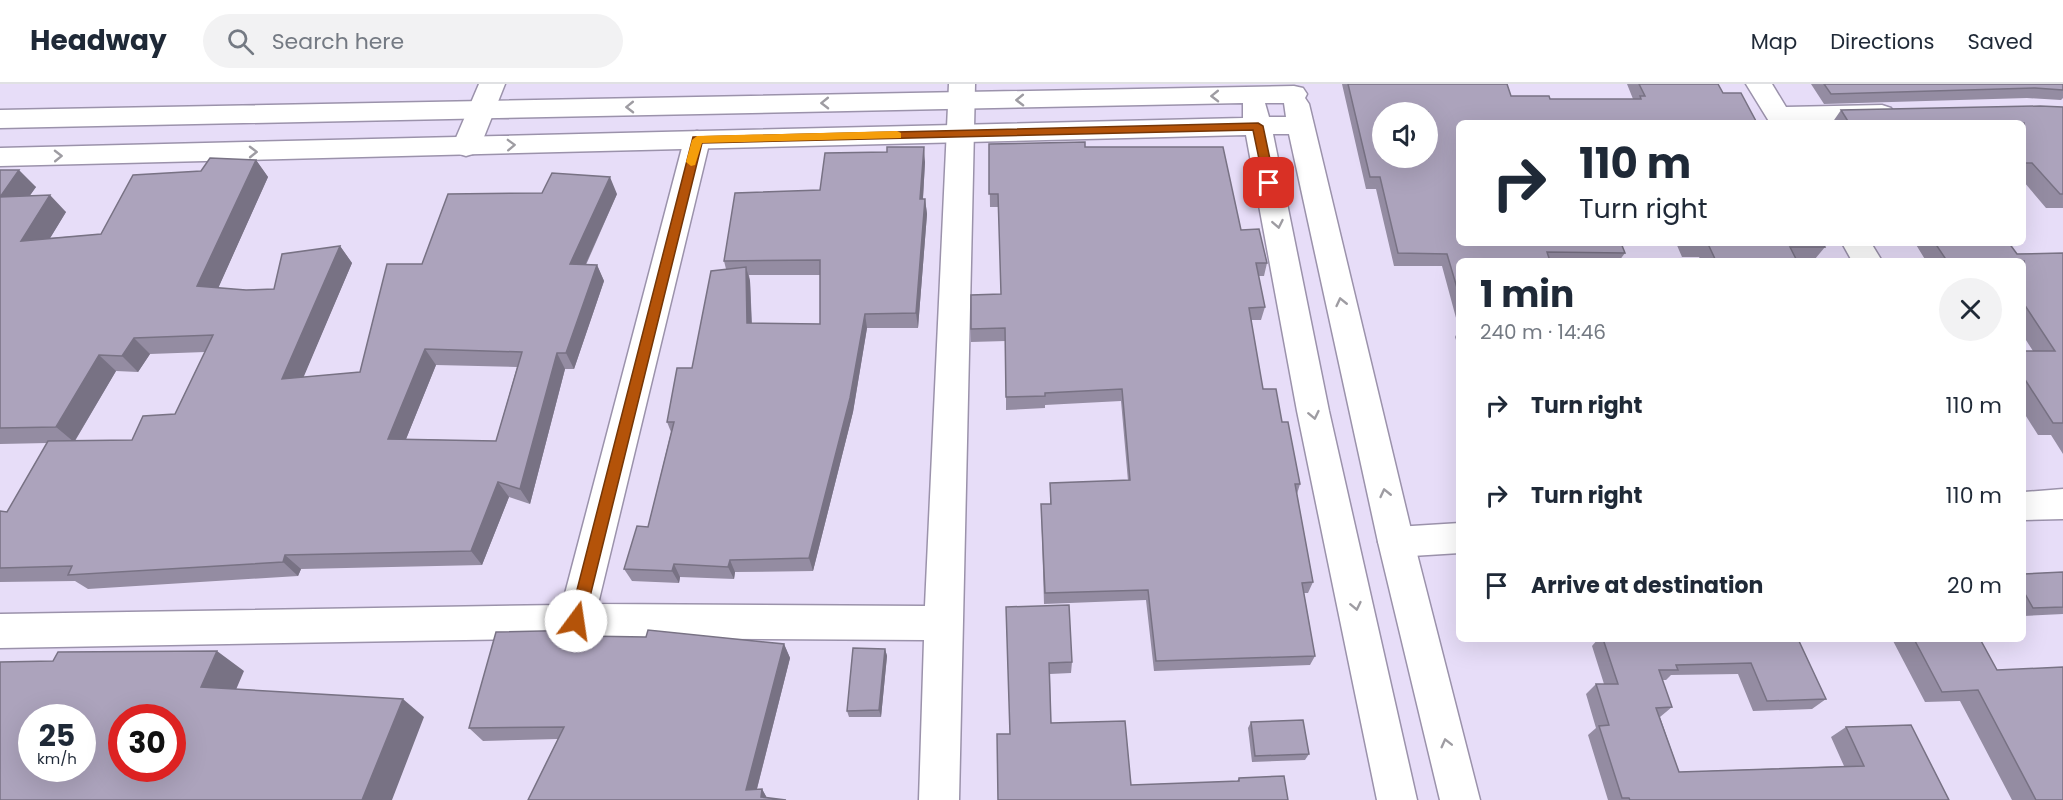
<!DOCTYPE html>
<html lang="en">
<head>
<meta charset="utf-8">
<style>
	:root { --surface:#fff; --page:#f2f2f3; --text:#1f2937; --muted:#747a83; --line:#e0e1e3 }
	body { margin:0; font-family:Poppins,sans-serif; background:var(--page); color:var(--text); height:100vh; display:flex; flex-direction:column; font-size:22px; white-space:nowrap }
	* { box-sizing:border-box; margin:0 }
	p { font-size:20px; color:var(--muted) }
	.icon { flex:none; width:33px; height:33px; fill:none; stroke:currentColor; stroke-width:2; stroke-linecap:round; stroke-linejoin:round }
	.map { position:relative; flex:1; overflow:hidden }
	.drawer { position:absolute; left:1456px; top:174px; width:570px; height:384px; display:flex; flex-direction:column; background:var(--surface); border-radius:9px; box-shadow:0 6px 24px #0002 }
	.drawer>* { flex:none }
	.banner { position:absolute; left:1456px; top:36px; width:570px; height:126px; border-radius:9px; box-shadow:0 6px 24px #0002; background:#fff; color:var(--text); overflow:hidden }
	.fabs { position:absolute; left:1372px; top:18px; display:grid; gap:12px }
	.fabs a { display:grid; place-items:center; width:66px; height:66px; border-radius:50%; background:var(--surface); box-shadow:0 6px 24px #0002; font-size:30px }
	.speed { position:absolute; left:18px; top:620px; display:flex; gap:12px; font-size:30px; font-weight:700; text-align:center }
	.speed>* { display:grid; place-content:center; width:78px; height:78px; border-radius:50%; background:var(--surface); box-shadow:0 6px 24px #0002; line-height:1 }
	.speed small { font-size:15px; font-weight:400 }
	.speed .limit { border:9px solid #d22; background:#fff; color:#111 }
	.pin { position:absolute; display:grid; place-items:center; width:51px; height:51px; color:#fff; margin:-26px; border-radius:12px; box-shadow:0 3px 9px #0006 }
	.me { position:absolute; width:66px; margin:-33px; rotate:14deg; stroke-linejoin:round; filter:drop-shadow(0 0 4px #0008) }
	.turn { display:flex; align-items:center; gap:21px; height:126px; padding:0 24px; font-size:27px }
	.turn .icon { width:78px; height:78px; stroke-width:2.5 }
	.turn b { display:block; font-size:42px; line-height:51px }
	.round { display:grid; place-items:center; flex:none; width:63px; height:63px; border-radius:32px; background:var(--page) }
	.headline { display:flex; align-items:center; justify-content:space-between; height:102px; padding:0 24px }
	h1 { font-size:36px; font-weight:700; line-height:45px }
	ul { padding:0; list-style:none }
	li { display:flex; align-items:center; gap:18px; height:90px; padding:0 24px }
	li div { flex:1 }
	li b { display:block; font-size:22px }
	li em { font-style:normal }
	header { display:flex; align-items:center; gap:36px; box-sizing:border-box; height:84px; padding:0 30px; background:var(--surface); border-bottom:2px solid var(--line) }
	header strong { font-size:28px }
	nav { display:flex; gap:33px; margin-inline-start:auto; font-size:21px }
	.search { width:420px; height:54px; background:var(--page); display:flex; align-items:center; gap:15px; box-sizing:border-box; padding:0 21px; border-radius:33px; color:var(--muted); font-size:22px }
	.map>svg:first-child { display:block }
</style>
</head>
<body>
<header>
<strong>Headway</strong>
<div class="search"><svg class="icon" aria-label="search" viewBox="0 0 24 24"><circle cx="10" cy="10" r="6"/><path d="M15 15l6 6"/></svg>Search here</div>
<nav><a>Map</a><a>Directions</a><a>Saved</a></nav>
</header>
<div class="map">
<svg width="2063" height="716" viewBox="0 0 2063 716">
	<rect width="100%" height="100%" fill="#e7ddf8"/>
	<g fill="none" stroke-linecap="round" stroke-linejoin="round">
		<g stroke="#9b92ab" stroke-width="3">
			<path id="street" d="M479,0H505L480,63L476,69L466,72L456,69L452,63Z
				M949,0H975L959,716H919L924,556L576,554L0,564V530L562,521L684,56L687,50L697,47L707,50L710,56L598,520L925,522Z
				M1746,0H1772L1786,23L1882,21L1891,24L1895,30L1891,36L1882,39H1770Z
				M1842,159H1871L1882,177H1852Z
				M2063,405V435L2024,436V408Z
				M1460,439V469L1396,473L1384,469L1378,458L1384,447L1396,443Z"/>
		</g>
		<g stroke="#9b92ab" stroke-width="3">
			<path id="secondary" d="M1294,2L1303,4L1307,10L1305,14L1309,20L1414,458L1480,716H1440L1378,458L1289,50H1273L1329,327L1417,716H1377L1297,327L1246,51L0,82V64L1243,34V19L0,44V26ZM1265,19H1284L1286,33H1269Z"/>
		</g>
		<use href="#street" fill="#fff" fill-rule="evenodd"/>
		<use href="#secondary" fill="#fff" fill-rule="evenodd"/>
	</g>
	<path fill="#948ca2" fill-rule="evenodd" d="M1342,0H1507L1511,12L1550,15H1633L1627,0H1718L1723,9L1460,39L1625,169L1619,177H1460V268L1455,253L1459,245L1442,182H1394L1376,105H1366Z
		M1811,0H2063V14L2061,16L2027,14L1824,20Z
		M2063,23V124H2046L2024,98V39H1832L1841,26Z
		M989,60L1085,63L1241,146L1267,179L1264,192H1258L1265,223L1261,236H1251L1263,305L1282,338L1300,400L1297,410L1313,498L1308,509H1304L1315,572L1310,581L1154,587L1146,516L1044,520L1041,420H1050V399L1128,397L1121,317L1045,321V324L1006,326V257L971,258V245L1001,210L999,123H990Z
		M887,68L925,78L923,115H925L927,130L918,244H867L853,328L813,487L735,488L734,495L680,493L679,499L632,497L624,485L648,443L671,348L667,338L692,284L726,185L724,177L820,106ZM749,191H820V240L752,239L750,197Z
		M256,76L268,93L218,204L246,206L274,205L340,162L352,179L303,293L360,288L422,180L617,110L586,181H597L604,197L574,285H565L530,420L509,413L482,481L301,485L298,492L88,505L75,497L0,498V427L7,428L47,359L0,360V86L36,103L29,112L66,128L50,154L101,150L201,87ZM205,268L175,330L132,356L75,357L116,287L138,288L150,270ZM436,281L517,283L496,357L406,355Z
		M1676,159H1823L1825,163L1815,175H1796L1797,177H1701L1699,173H1682Z
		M1915,159H2009L2017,170L2063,169V370L2051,351H2038L2024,329V267H2033L2024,253V177H1926Z
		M2063,488V530L2024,532V490Z
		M1006,523L1072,578L1071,589L1050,590L1051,639L1131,701L1237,697L1239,694L1288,716H998L1010,650Z
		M590,552L784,560L790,574L757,705H762L767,714L528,716L558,655L483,657L469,644Z
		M1598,555H1798L1826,615L1812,625L1753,627L1738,590L1671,591L1666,596H1662L1672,623L1660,633L1679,688L1844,682L1831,653L1846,643L1949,716H1608L1588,651L1596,644L1586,610L1596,600H1604L1592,562Z
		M1892,555H1980L2063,716H2012L1960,617L1925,618Z
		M885,565L887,572L881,633H849L847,627Z
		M1251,638L1309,670L1305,676L1252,678L1248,644Z"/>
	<path fill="#787284" d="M924,63L925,78L922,130L920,115Z
		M256,76L268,93L212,218L197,202Z
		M19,86L36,103L17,130L0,113Z
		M610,93L617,110L578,197L570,180Z
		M50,111L66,128L38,174L21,157Z
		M925,115L927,130L918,244L916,229Z
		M340,162L352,179L296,311L282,295Z
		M597,181L604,197L574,285L566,269Z
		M746,183L750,197L752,254L747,239Z
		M865,230L867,244L853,328L813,487L809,474Z
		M134,254L150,270L138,288L122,272Z
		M425,265L436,281L400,370L388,355Z
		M557,269L565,285L530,420L520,405Z
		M99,271L116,287L74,358L56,343Z
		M498,398L509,413L482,481L471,467Z
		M285,471L301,485L298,492L283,478Z
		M730,476L735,488L734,495L728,483Z
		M674,480L680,493L679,499L672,487Z
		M586,546L596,560L584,552Z
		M784,560L790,574L754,716L746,706Z
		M885,565L887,572L881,633L879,626Z
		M217,567L244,587L229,622L201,603Z
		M403,615L424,633L392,716H362Z
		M762,705L768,716L761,713Z"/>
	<path fill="#aca3bc" stroke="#787284" stroke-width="1.5" fill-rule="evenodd" d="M1348,0H1507L1511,12H1549L1550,15H1641L1640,12H1645L1639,0H1718L1723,9H1741L1757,39H1460V159H1621L1625,169L1547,168L1550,177H1460V214L1447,170L1398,169L1380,93H1370ZM1383,28H1428V74H1383Z
		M1824,0H2063V6L2035,4L1831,10Z
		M2040,22L2063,23V110H2060L2032,79H2024V39H1849L1841,26Z
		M1085,58V63H1223L1241,146L1259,145L1267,179H1256L1265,223L1249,224L1263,305H1276L1282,338H1288L1300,400H1295L1313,498L1302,499L1315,572L1156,577L1148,506L1045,509L1041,420H1051L1050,399L1130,396L1122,305L1045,309V312L1006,313L1005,244L971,245V211L1001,210L998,110H989V60Z
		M887,63H924L920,115H925L916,229L865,230L850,314L809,474L730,476L728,483L674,480L672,487L624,485L637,442L648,443L674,338H667L677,284H692L711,187L746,183L747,239L820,240V176L724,177L735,109L820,106L825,69L887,68Z
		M210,74L256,76L197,202L246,206L274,205L282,170L340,162L282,295L360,288L387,180H422L448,110L542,109L552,89L610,93L570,180L597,181L566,269H557L520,405L498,398L471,467L285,471L283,478L68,491L72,482L0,484V427L7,428L48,357L132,356L143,332L175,330L213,251L134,254L122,272L99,271L56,343L0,344V113L50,111L21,157L101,150L133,91L201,87ZM425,265L522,268L496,357L388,355Z
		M0,86H19L0,113Z
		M1690,159H1823L1825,163H1790L1797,177H1716L1708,160H1690Z
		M1935,159H2009L2017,170L2063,169V339H2053L2024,294V267H2055L2024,220V177H1947Z
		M2063,488V523L2033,524L2024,508V490Z
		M1069,521L1072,578L1049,579L1051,639L1125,637L1131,701L1239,697V694L1284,692L1288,716H998L997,650H1010L1006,523Z
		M586,546L584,552L646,553L648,546L784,560L746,706L762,705L761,713L786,716H528L564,643L469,644L496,548Z
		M1603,555H1798L1826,615L1767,617L1751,579L1676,581L1678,586H1659L1672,623L1656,624L1679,688L1864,682L1846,643L1911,641L1949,716H1630L1629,714H1622L1599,642L1609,641L1596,600H1618Z
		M1914,555H1980L1997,586L2063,583V716H2036L1978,606L1942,608Z
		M853,564L885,565L879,626L847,627Z
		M217,567L201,603L403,615L362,716H0V578L53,577L58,568ZM32,633H82V684H32ZM122,633H172V684H122Z
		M1303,636L1309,670L1255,672L1251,638Z"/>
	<defs><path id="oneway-chevron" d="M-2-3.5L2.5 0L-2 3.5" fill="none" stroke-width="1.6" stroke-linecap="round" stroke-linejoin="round" transform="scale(1.5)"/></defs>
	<g stroke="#9e9ca2">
		<use href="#oneway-chevron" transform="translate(1215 12) rotate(179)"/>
		<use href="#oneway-chevron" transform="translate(1020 16) rotate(179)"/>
		<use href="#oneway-chevron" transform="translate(825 19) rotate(179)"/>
		<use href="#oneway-chevron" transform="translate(630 23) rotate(179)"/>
		<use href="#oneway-chevron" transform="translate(511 61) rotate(-2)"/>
		<use href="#oneway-chevron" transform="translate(253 68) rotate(-1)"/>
		<use href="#oneway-chevron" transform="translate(58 72) rotate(-1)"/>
		<use href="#oneway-chevron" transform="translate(1278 140) rotate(79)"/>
		<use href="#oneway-chevron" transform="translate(1341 218) rotate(-103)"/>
		<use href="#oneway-chevron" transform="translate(1314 331) rotate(78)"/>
		<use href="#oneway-chevron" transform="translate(1385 409) rotate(-103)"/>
		<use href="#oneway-chevron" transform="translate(1356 522) rotate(78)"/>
		<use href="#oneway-chevron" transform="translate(1446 659) rotate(-104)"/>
	</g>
	<path fill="#b45309" stroke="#753606" stroke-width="1.5" d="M1258,39L1263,42L1275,99L1269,103L1264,99L1253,46L702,59L584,537L582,542L576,544L571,542L569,537L693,53Z"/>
	<path fill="#f59e0b" d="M897,47L901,49V54L702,59L695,81L691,82L686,78L692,56L697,52Z"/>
</svg>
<div class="fabs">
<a><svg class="icon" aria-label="sound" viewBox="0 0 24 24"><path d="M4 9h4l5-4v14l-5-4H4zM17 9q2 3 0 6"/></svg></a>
</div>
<div class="speed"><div>25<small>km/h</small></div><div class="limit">30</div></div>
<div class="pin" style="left:1269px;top:99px;background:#d93025"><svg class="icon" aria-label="arrive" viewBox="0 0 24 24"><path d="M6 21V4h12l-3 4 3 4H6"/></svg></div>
<svg class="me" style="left:576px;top:537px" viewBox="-20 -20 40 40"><circle r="19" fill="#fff"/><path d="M0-13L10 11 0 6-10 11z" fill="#b45309"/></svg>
<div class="banner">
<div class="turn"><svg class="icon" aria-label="right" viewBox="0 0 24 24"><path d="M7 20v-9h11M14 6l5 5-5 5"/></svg><div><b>110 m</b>Turn right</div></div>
</div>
<section class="drawer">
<div class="headline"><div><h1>1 min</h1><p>240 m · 14:46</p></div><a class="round"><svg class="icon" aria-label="close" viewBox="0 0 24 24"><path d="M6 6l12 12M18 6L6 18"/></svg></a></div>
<ul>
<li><svg class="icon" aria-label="right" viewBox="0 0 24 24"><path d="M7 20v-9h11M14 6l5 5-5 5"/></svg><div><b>Turn right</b></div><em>110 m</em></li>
<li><svg class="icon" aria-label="right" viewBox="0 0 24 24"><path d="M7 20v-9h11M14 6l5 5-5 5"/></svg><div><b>Turn right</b></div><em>110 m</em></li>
<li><svg class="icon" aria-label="arrive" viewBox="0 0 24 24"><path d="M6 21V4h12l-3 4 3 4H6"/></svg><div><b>Arrive at destination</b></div><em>20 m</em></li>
</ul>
</section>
</div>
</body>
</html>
